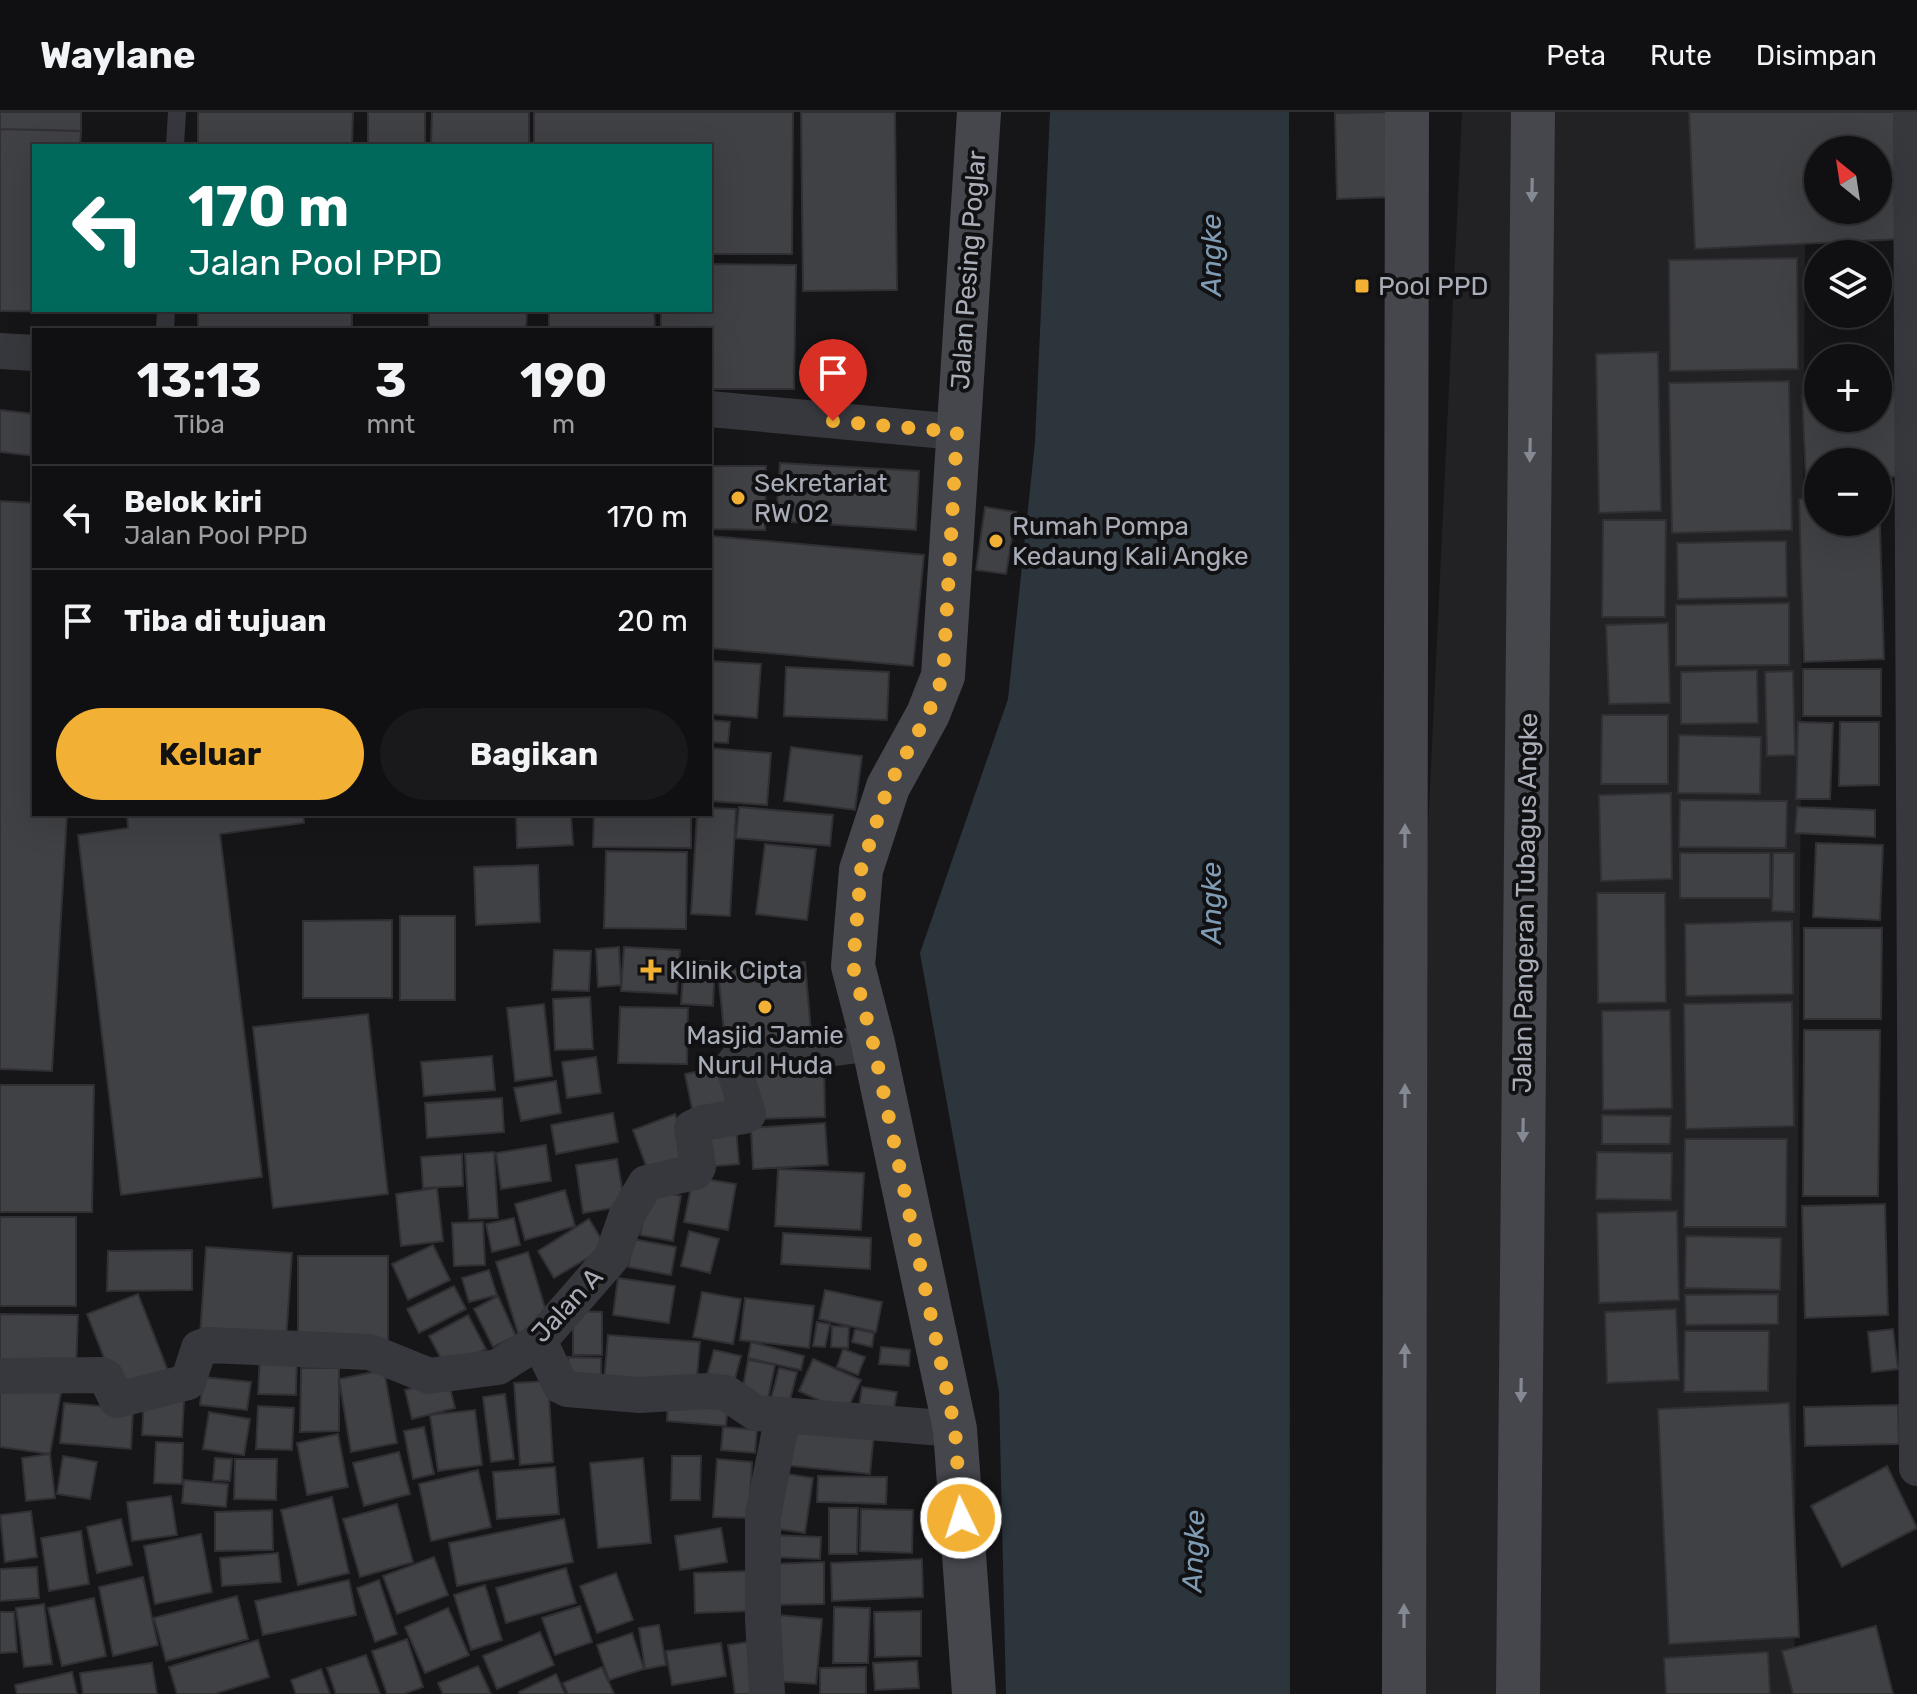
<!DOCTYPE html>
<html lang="id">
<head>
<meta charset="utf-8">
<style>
	:root { --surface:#101012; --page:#19191b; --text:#f1f3f6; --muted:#9c9d9f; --line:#303032; --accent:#f2b134 }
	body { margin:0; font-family:Rubik,sans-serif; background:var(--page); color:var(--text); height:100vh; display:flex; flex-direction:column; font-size:30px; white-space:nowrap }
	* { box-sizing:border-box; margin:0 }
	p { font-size:26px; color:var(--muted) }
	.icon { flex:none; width:44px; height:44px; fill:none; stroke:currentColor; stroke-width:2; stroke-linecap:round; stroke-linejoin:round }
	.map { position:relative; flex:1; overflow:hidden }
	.side { position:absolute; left:32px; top:216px; width:680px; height:488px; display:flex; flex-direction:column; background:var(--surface); border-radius:0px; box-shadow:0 8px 32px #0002,0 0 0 2px var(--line) }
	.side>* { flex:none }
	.guide { position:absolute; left:32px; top:32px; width:680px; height:168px; border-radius:0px; box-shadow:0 8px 32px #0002,0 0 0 2px var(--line); background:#00695c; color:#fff; overflow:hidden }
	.needle { width:52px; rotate:330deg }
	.controls { position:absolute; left:1804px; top:24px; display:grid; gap:16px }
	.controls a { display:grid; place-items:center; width:88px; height:88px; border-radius:50%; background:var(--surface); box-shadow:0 8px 32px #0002,0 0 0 2px var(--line); font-size:40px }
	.pin { position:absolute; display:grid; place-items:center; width:68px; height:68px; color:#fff; margin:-82px -34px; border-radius:50% 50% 50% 0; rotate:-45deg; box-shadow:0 0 8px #0007 }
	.pin .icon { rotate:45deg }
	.me { position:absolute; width:88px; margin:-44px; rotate:356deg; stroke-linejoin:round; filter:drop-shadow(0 0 6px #0008) }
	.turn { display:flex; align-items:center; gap:28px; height:168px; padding:0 24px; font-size:36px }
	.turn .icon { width:104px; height:104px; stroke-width:2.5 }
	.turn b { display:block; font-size:56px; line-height:68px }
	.eta { display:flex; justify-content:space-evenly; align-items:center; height:136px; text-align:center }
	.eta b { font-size:48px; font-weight:700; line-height:56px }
	.cta { display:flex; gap:16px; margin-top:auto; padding:16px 24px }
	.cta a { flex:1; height:92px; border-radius:48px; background:var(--accent); color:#111; font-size:32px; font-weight:700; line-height:92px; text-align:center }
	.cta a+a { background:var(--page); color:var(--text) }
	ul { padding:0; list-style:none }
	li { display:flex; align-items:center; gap:24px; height:104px; padding:0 24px; border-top:2px solid var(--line) }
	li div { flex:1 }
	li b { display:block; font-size:30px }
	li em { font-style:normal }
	header { display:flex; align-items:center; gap:48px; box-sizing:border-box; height:112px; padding:0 40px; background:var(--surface); border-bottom:2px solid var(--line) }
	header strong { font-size:38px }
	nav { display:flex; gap:44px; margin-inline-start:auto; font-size:28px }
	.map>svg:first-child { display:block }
</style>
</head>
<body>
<header>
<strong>Waylane</strong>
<nav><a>Peta</a><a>Rute</a><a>Disimpan</a></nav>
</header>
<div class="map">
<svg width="1917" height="1582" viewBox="0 0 1917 1582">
	<rect width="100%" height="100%" fill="#161618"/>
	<path fill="#222225" d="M1462,0H1806L1794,1582H1387Z"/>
	<path fill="#2c353c" d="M1050,0H1289L1290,1582H1006L999,1280L920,841L1008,587L1035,330Z"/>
	<path fill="#404145" stroke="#303034" stroke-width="2" fill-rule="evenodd" d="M0,0H81V19L0,17Z
		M198,0H353L352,34H198Z
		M368,0H425V34H368Z
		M432,0H529V34H431Z
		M534,0H793L792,142H710V34H534Z
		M801,0H895L897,178L803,179Z
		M1392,0L1394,85L1337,87L1335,1Z
		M1689,0H1895L1900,127L1695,137ZM1818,38H1878V98H1818Z
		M0,17L81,19L80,34H34V198H76V200L0,199Z
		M1797,146L1798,257L1670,259L1669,148Z
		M710,152L796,153L794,277H710V218H661V198H710Z
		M198,198H352V218H198Z
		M429,198H527L526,218H429Z
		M549,198H654L655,218H549Z
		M1658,240L1661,399L1599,401L1596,242Z
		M1789,269L1792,418L1672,421L1669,271Z
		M1895,279L1899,364L1878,366V350H1818V369H1806L1802,284L1818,283V306H1878V280Z
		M0,298L34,302V344L0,340Z
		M780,351L919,359L916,418L776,409Z
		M710,354H766L765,418L710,417Z
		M1879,385L1884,547L1804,550L1799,387L1818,386V410H1878Z
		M0,389L34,391V702H67L52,959L0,957Z
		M985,395L1016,400L1006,462L976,458Z
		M1603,408H1666L1665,505H1602Z
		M711,424L924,443L913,554L710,536Z
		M1786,429L1787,485L1678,487L1677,431Z
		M1789,491V553L1676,554V493Z
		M1668,511L1670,591L1609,592L1606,513Z
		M710,549L761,552L757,606L710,602Z
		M786,555L889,560L887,608L784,604Z
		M1803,557H1881V604H1803Z
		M1757,558L1758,611L1681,612V560Z
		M1793,559L1795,643L1767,644L1765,560Z
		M1602,603H1668V672H1601Z
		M710,608L730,610L728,631L710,630Z
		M1798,610L1833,611L1830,687H1796Z
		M1840,610H1879V673L1839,674Z
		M1679,623L1761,625L1760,682L1678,681Z
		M791,635L862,644L855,698L784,689Z
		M710,636L771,641L767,693L710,689Z
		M1671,681L1672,767L1601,769L1599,683Z
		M1680,688L1787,689L1786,736L1679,735Z
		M739,695L833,703L830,734L736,726Z
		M1797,695L1875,698V725L1795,721Z
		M710,696L736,697L730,804L691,802L697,702H710Z
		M127,702H303L304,711L220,722L262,1065L121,1083L78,723L128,716Z
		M516,702H571L573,733L517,736Z
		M594,702H691V736L593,735Z
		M1816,731L1883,733L1880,808L1813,805Z
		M765,732L816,737L807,808L756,802Z
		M606,739L687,740L686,817L604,816Z
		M1680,741H1770V786H1680Z
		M1773,741H1794V800L1772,799Z
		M538,753L540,810L476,813L474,755Z
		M1597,781H1665L1666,890L1598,891Z
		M400,804H455V888H400Z
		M392,808V886H303V809Z
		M1792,809L1793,882L1686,884L1685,812Z
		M1804,816H1882L1881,907H1804Z
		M619,835L621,873L598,875L596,837Z
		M624,835L680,838L677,882L621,879Z
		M554,838L591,839L589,879L552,878Z
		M684,848L715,850L713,894L681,892Z
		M805,850L812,932L726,940L718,859Z
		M590,885L593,937L555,938L553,887Z
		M1792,890L1794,1014L1686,1017L1684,892Z
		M544,892L552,964L515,969L507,896Z
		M620,895L688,896L687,952L618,951Z
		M1670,898L1672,996L1603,998L1602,899Z
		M368,902L388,1082L273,1096L253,915Z
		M1804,918H1880L1878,1084H1803Z
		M492,944L495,978L424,984L421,950Z
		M596,945L601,981L567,986L562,950Z
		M824,951L825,1005L752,1007V953Z
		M729,953L737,997L694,1006L685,962Z
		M556,969L561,1001L521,1009L514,976Z
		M0,973H94L92,1100H0Z
		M502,986L504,1020L427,1026L425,991Z
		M613,1001L618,1030L556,1042L551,1013Z
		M675,1002L690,1042L648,1059L633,1018Z
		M1602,1003L1671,1004L1670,1032H1602Z
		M825,1011L828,1053L753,1057L751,1016Z
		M736,1015L739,1052L705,1055L702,1018Z
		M1685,1027H1787L1786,1115H1684Z
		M546,1033L551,1069L501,1077L496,1041Z
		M494,1040L498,1106L469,1107L465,1042Z
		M1597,1040L1672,1041L1671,1088L1596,1087Z
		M462,1042L463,1074L423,1076L421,1045Z
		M617,1047L625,1094L583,1101L576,1053Z
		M778,1057L864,1061L861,1118L775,1114Z
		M693,1065L736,1072L728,1118L684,1110Z
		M437,1076L443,1129L401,1134L396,1082Z
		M565,1078L575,1114L525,1128L515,1092Z
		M649,1078L681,1084L673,1129L640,1123Z
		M1885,1092L1888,1203L1805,1206L1802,1094Z
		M1677,1099L1679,1188L1599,1191L1597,1101Z
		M0,1105H76V1194H0Z
		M514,1106L520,1133L492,1140L486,1112Z
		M589,1107L606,1135L554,1166L538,1139Z
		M483,1110L485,1153L454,1154L452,1111Z
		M689,1119L719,1127L710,1161L681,1154Z
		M783,1121L871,1126L870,1157L781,1152Z
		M1686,1124L1781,1126L1780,1178L1685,1176Z
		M633,1127L676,1135L671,1163L628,1155Z
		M433,1133L450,1168L408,1188L392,1152Z
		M206,1135L292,1141L286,1229L200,1223Z
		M192,1138V1178L107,1179L108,1139Z
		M528,1140L550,1212L518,1221L496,1150Z
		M298,1144H388V1232L298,1233Z
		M489,1158L497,1183L469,1190L462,1166Z
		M618,1166L675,1174L669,1211L613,1203Z
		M454,1174L466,1197L419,1221L407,1197Z
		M825,1178L882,1190L876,1220L819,1207Z
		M702,1180L741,1187L733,1232L693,1225Z
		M138,1182L168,1259L117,1279L87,1202Z
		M1778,1182V1212L1686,1213L1685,1183Z
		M498,1184L516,1224L493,1235L474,1197Z
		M745,1186L814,1194L809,1236L740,1228Z
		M1676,1197L1679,1268L1607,1271L1605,1200Z
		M573,1199L602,1200V1243H573Z
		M0,1202L78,1203L76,1257L0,1255Z
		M468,1203L486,1237L447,1258L429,1224Z
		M817,1210L830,1212L825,1235L813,1234Z
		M832,1214L849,1215L848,1236L831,1235Z
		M855,1217L874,1221L872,1235L852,1230Z
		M1893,1217L1898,1257L1872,1260L1868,1220Z
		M1685,1219H1769L1768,1279L1684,1280Z
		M608,1223L700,1230L696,1276L604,1270Z
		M751,1230L804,1244L801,1258L748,1246Z
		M881,1235L910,1238L909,1254L879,1252Z
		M843,1237L865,1245L858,1263L837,1255Z
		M714,1238L741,1244L733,1274L706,1267Z
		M260,1244L297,1245L296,1283L258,1282Z
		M568,1245L601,1246V1271H569Z
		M813,1247L861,1268L846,1301L799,1279Z
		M748,1248L775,1253L767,1291L741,1285Z
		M301,1256H339V1319L300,1320Z
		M779,1256L797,1260L789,1292L771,1287Z
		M384,1258L397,1331L351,1340L339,1267Z
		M203,1265L251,1270L247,1298L200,1293Z
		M448,1268L455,1296L412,1307L405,1278Z
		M548,1269L553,1350L520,1353L514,1271Z
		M0,1270L61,1280L50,1342L0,1335Z
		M862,1275L897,1280L892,1308L858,1302Z
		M505,1282L514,1347L491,1350L483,1285Z
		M668,1286L728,1290L726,1314L667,1309Z
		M144,1287L184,1289L182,1325L142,1323Z
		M64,1291L133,1297L131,1337L60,1331Z
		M1789,1291L1799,1525L1669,1532L1658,1297Z
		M1898,1293L1899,1332L1805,1334L1804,1295Z
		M258,1294L294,1296L292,1338L256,1337Z
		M475,1298L482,1353L438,1359L430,1303Z
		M209,1300L250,1307L244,1343L203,1337Z
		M787,1312L874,1321L870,1362L783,1353Z
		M424,1315L434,1362L413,1367L404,1319Z
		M723,1315L757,1318L755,1341L721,1338Z
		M338,1322L348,1375L307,1383L297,1331Z
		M156,1330L183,1331L182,1372L154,1371Z
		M399,1340L410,1382L364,1394L353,1351Z
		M50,1342L55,1386L26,1389L22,1346Z
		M63,1344L97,1350L90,1387L57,1382Z
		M672,1344H701L700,1388H671Z
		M215,1346L232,1347L230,1369L213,1368Z
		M643,1346L651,1431L598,1436L590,1351Z
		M235,1347H277L276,1388L234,1387Z
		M717,1347L752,1350L749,1406L713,1405Z
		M1887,1354L1917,1416L1842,1455L1811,1394Z
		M555,1355L559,1402L497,1407L493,1360Z
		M478,1358L491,1415L431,1429L419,1372Z
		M787,1362L813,1366L805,1421L778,1417Z
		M818,1364L887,1365L886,1392L817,1390Z
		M184,1368L228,1372L226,1395L182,1391Z
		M171,1384L177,1423L132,1429L127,1390Z
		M332,1385L349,1461L298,1473L281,1398Z
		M397,1392L413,1450L360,1465L343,1407Z
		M829,1396H858L857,1442H829Z
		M861,1397L913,1398L912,1441L860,1439Z
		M272,1398L273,1438L215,1439V1400Z
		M31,1399L37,1445L5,1450L0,1403Z
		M121,1407L132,1453L97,1461L87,1415Z
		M564,1407L573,1450L457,1474L449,1431Z
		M721,1416L727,1450L680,1458L675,1424Z
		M81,1419L89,1472L49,1479L41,1426Z
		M201,1422L212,1480L155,1492L144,1434Z
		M769,1423L821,1425L820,1447L768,1445Z
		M278,1441L281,1470L222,1474L220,1446Z
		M434,1445L448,1483L397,1502L383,1464Z
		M922,1447L923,1485L832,1489L831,1451Z
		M824,1450V1492L773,1493L772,1452Z
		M37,1455L39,1486L0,1489V1457Z
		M566,1456L576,1491L506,1511L496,1476Z
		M748,1459L751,1499L695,1501L694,1461Z
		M616,1461L633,1508L597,1521L580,1474Z
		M143,1465L158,1533L113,1544L99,1475Z
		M349,1468L356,1503L263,1523L255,1489Z
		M379,1468L397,1522L375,1530L357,1476Z
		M485,1473L502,1528L471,1538L454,1483Z
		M237,1484L248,1527L166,1549L154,1506Z
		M94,1486L106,1544L62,1554L48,1496Z
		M44,1492L52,1552L24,1555L16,1496Z
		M580,1494L592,1530L555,1543L542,1506Z
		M834,1495L870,1496L868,1551H833Z
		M448,1496L469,1543L425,1561L405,1515Z
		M921,1499V1544L875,1545L874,1500Z
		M0,1500H14L17,1540L0,1541Z
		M778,1503L822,1507L816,1572L772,1569Z
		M659,1513L666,1553L645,1557L639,1516Z
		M1876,1514L1893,1582H1793L1782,1539Z
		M540,1520L554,1553L497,1577L483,1544Z
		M632,1521L644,1557L609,1568L597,1533Z
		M407,1527L423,1575L404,1582H387L372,1539Z
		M258,1528L269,1565L214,1582H177L169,1555Z
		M755,1529L762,1582H735L728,1533Z
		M721,1531L726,1564L672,1573L666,1539Z
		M1768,1540L1770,1582H1666L1664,1546Z
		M366,1543L380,1582H336L327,1556Z
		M917,1549L919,1576L875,1578L873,1551Z
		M152,1551L157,1582H83L80,1561Z
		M478,1554L491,1582H443L438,1571Z
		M602,1555L614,1582H568L563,1571Z
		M866,1555V1582H820V1556Z
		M321,1557L330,1582H296L291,1568Z
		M72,1560L77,1582H17L15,1573Z
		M556,1562L565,1582H520L519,1580Z"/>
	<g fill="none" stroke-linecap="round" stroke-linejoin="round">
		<path stroke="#37383d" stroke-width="18" d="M175,34L177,0
			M165,218L166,198"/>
		<path stroke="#37383d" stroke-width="36" d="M1911,0L1917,1356
			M0,239L34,241
			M710,297L957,320
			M539,1229L561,1274L567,1277L640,1283L708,1279L726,1281L756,1301L955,1317
			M0,1264L102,1263L106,1265L117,1288L188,1270L199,1236L207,1233L370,1240L429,1264L498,1255L539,1229L612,1145L626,1105L646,1071L695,1060L698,1055L692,1016L703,1011L744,1004L748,1002L733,953L736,949L873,931
			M767,1582L763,1507V1402L783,1304"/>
		<path stroke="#45474d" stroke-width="44" d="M974,1582L955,1317L873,931L853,854L861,758L888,675L928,602L943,564L979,0
			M1404,1582L1407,0
			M1518,1582L1533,0"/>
	</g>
	<defs><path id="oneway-solid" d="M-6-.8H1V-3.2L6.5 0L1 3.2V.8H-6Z" transform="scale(2)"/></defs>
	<g fill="#858993">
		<use href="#oneway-solid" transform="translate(1532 78) rotate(91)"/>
		<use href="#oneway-solid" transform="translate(1530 338) rotate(91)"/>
		<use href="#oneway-solid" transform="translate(1405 724) rotate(-90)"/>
		<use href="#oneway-solid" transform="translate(1405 984) rotate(-90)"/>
		<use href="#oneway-solid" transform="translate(1523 1018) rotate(91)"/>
		<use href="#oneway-solid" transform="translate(1405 1244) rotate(-90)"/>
		<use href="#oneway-solid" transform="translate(1521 1278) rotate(91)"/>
		<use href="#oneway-solid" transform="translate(1404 1504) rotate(-90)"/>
	</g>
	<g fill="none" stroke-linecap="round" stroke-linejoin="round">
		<path stroke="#f2b134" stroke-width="14" stroke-dasharray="0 25.2" d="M833,309L957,320L943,564L928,602L888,675L861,758L853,854L873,931L955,1317L961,1406"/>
	</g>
	<g fill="#f2b134" stroke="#111113" stroke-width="3">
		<rect x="1354" y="166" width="16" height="16" rx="4"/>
		<circle cx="738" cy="386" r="8"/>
		<circle cx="996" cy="429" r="8"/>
		<path d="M647 846h8v8h8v8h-8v8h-8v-8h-8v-8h8z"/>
		<circle cx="765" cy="895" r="8"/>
	</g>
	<g text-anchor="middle" stroke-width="8" stroke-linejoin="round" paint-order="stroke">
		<g font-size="26" fill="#a8adb8" stroke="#111113">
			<text transform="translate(968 158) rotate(-86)" y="9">Jalan Pesing Poglar</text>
			<text transform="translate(1525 791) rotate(-89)" y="9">Jalan Pangeran Tubagus Angke</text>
			<text transform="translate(567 1193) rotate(-47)" y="9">Jalan A</text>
		</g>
		<g font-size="26" fill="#a8adb8" stroke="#111113" text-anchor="start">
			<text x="1378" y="183">Pool PPD</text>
			<text x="754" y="380">Sekretariat<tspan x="754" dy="30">RW 02</tspan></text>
			<text x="1012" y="423">Rumah Pompa<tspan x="1012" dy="30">Kedaung Kali Angke</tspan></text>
			<text x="669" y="867">Klinik Cipta</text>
			<text x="765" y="932" text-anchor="middle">Masjid Jamie<tspan x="765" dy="30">Nurul Huda</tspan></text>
		</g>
		<g font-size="28" font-style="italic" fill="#7f9bb3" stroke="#111113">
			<text transform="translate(1211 143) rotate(-90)" y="10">Angke</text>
			<text transform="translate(1211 791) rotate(-90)" y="10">Angke</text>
			<text transform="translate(1193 1439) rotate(-88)" y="10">Angke</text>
		</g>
	</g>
</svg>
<div class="controls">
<a><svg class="needle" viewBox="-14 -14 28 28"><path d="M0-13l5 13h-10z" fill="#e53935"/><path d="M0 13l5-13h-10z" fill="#9c9d9f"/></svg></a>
<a><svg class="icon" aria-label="layers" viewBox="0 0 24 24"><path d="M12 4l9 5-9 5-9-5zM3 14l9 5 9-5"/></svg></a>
<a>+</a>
<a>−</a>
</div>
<div class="pin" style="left:833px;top:309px;background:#d93025"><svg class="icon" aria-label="arrive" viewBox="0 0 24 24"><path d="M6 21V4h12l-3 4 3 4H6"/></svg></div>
<svg class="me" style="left:961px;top:1406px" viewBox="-20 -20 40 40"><circle r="17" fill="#f2b134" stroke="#fff" stroke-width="3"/><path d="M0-11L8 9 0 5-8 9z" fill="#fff"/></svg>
<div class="guide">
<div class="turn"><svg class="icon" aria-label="left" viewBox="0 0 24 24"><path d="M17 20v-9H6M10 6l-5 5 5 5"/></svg><div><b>170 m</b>Jalan Pool PPD</div></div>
</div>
<section class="side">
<div class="eta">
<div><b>13:13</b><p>Tiba</p></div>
<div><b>3</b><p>mnt</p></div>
<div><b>190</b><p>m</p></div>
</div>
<ul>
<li><svg class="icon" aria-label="left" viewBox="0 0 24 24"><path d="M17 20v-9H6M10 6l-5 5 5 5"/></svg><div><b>Belok kiri</b><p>Jalan Pool PPD</p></div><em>170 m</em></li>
<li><svg class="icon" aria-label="arrive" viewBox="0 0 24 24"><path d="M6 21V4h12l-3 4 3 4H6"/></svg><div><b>Tiba di tujuan</b></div><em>20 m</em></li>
</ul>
<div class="cta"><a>Keluar</a><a>Bagikan</a></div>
</section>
</div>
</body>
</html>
